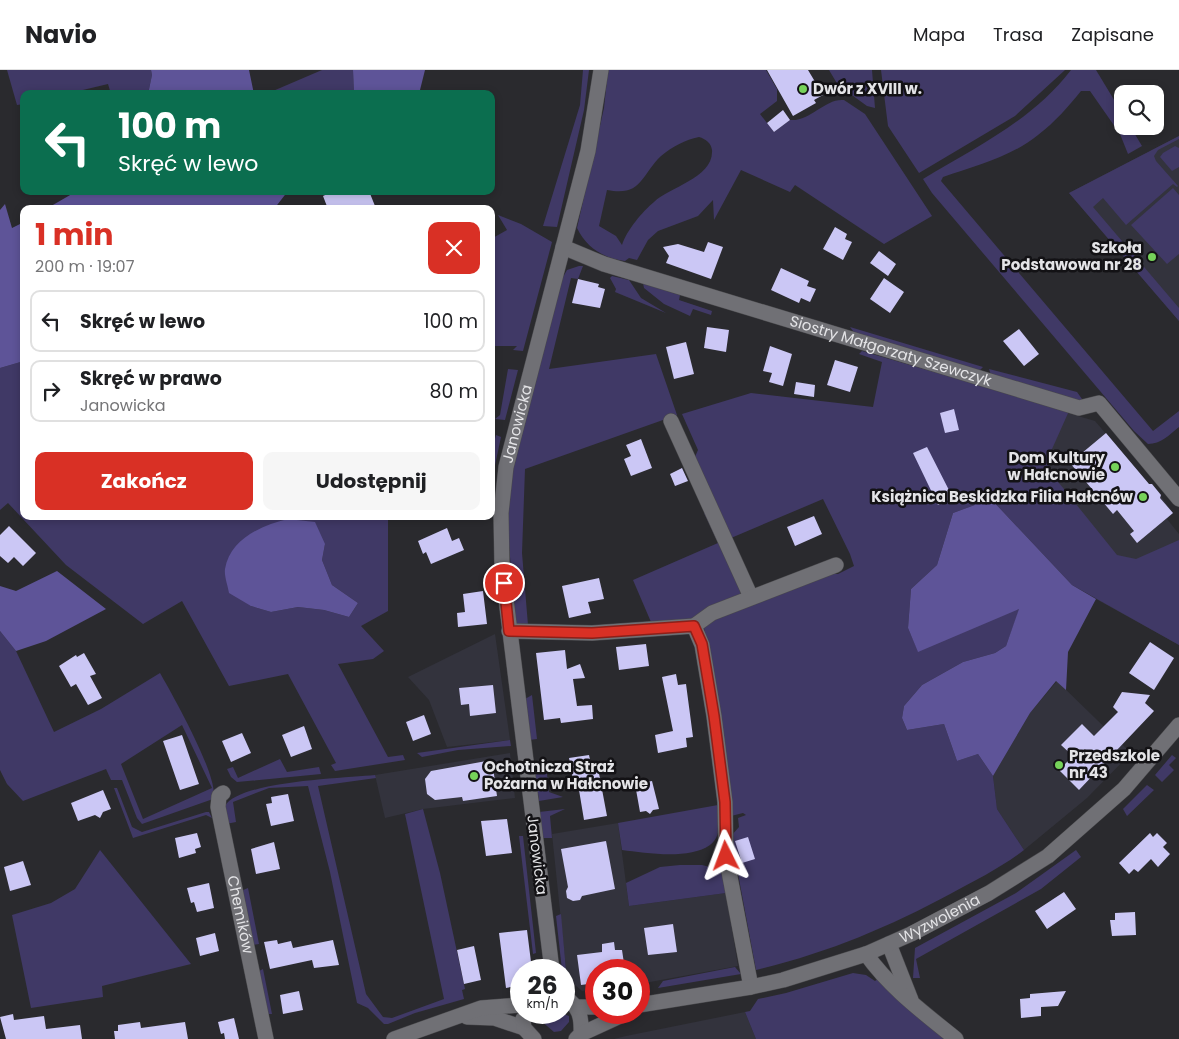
<!DOCTYPE html>
<html lang="pl">
<head>
<meta charset="utf-8">
<style>
	:root { --surface:#fff; --page:#f6f6f6; --text:#202124; --muted:#757577; --line:#e0e0e0; --accent:#d93025 }
	body { margin:0; font-family:Poppins,sans-serif; background:var(--page); color:var(--text); height:100vh; display:flex; flex-direction:column; font-size:19px; white-space:nowrap }
	* { box-sizing:border-box; margin:0 }
	p { font-size:16px; color:var(--muted) }
	.icon { flex:none; width:28px; height:28px; fill:none; stroke:currentColor; stroke-width:2; stroke-linecap:round; stroke-linejoin:round }
	.map { position:relative; flex:1; overflow:hidden }
	.drawer { position:absolute; left:20px; top:135px; width:475px; height:315px; display:flex; flex-direction:column; background:var(--surface); border-radius:10px; box-shadow:0 2px 8px #0003 }
	.drawer>* { flex:none }
	.top-card { position:absolute; left:20px; top:20px; width:475px; height:105px; border-radius:10px; box-shadow:0 2px 8px #0003; background:#0b6e4f; color:#fff; overflow:hidden }
	.buttons { position:absolute; left:1114px; top:15px; display:grid; gap:10px }
	.buttons a { display:grid; place-items:center; width:50px; height:50px; border-radius:10px; background:var(--surface); box-shadow:0 2px 8px #0003; font-size:25px }
	.speed { position:absolute; left:510px; top:889px; display:flex; gap:10px; font-size:25px; font-weight:700; text-align:center }
	.speed>* { display:grid; place-content:center; width:65px; height:65px; border-radius:50%; background:var(--surface); box-shadow:0 2px 8px #0003; line-height:1 }
	.speed small { font-size:12px; font-weight:400 }
	.speed .limit { border:8px solid #d22; background:#fff; color:#111 }
	.pin { position:absolute; display:grid; place-items:center; width:42px; height:42px; color:#fff; margin:-21px; border:2px solid #fff; border-radius:50%; box-shadow:0 1px 5px #0007 }
	.me { position:absolute; width:55px; margin:-28px; rotate:357deg; stroke-linejoin:round; filter:drop-shadow(0 0 4px #0008) }
	.turn { display:flex; align-items:center; gap:18px; height:105px; padding:0 15px; font-size:22px }
	.turn .icon { width:65px; height:65px; stroke-width:2.5 }
	.turn b { display:block; font-size:35px; line-height:42px }
	.round { display:grid; place-items:center; flex:none; width:52px; height:52px; border-radius:10px; background:var(--page) }
	.head { display:flex; align-items:center; justify-content:space-between; height:85px; padding:0 15px }
	h1 { font-size:30px; font-weight:700; line-height:38px; color:var(--accent) }
	.action { display:flex; gap:10px; margin-top:auto; padding:10px 15px }
	.action a { flex:1; height:58px; border-radius:10px; background:var(--accent); color:#fff; font-size:20px; font-weight:700; line-height:58px; text-align:center }
	.action a+a { background:var(--page); color:var(--text) }
	ul { padding:0; list-style:none }
	li { display:flex; align-items:center; gap:15px; height:62px; margin:0 10px 8px; padding:0 5px; border:2px solid var(--line); border-radius:10px }
	li div { flex:1 }
	li b { display:block; font-size:19px }
	li em { font-style:normal }
	header { display:flex; align-items:center; gap:30px; box-sizing:border-box; height:70px; padding:0 25px; background:var(--surface); border-bottom:1px solid var(--line) }
	header strong { font-size:24px }
	nav { display:flex; gap:28px; margin-inline-start:auto; font-size:18px }
	.map>svg:first-child { display:block }
</style>
</head>
<body>
<header>
<strong>Navio</strong>
<nav><a>Mapa</a><a>Trasa</a><a>Zapisane</a></nav>
</header>
<div class="map">
<svg width="1179" height="969" viewBox="0 0 1179 969">
	<rect width="100%" height="100%" fill="#2a2a2e"/>
	<path fill="#33333d" d="M1179,66V251L1069,123Z
		M949,308L1095,351L1149,414H1152L1173,443L1167,449L1179,464V575L1096,529Z
		M495,564L510,670L447,677L429,630L408,607Z
		M1057,611L1131,683L1087,728L1024,780L997,739L993,706L1030,643Z
		M510,683L515,728L423,739L385,748L375,705Z
		M618,753L629,836L726,823L738,896L639,914V900H596V919L582,921L567,908L552,764Z
		M745,942L756,969H614L626,966Z"/>
	<path fill="#403966" fill-rule="evenodd" d="M7,0H151L152,5L148,24H111L108,14L66,24H24V34L17,35Z
		M322,0H353L354,24H266Z
		M583,0H589L584,40L557,157L543,156L580,35Z
		M608,0H766L777,19V31L760,44L774,62L790,50C810,52 825,28 844,30L865,44L932,146L884,174L795,115L790,122L741,100L714,150L713,130L698,146L658,161L648,170L637,190L629,188L625,191C603,188 587,178 577,158L604,38ZM699,67C706,69 711,73 712,80C714,108 669,117 654,132C642,142 627,160 622,175L616,166L599,156L607,120C642,127 641,105 661,86C673,76 685,70 699,67Z
		M829,0H872L875,38L867,36L838,15Z
		M881,0H1065L1015,46L919,103L888,56Z
		M1071,0H1096L1122,43V56H1130L1142,76L1128,84L1120,64L1090,21H1081C1068,37 1055,52 1038,65C1011,87 975,96 943,107L941,111L1153,361L1179,341V357C1169,365 1161,374 1148,374L1134,361L932,123L923,109C976,77 1033,50 1071,0Z
		M1179,66V69L1158,80L1154,86L1156,91L1178,116L1177,117L1173,114L1126,155L1103,128L1093,137L1179,238V251L1069,123Z
		M1175,76L1179,78V97L1172,101L1160,87L1163,83Z
		M1173,118L1179,125V184L1167,194L1131,155Z
		M498,145L521,154L552,172L523,281L513,280L517,276H491V169L507,160Z
		M579,196H583L578,209L571,208L549,299L656,284L677,345L525,399L522,483L528,555H518L515,551L507,448L513,393L562,209L567,200Z
		M612,206L629,210L641,228L666,243L615,222L616,219L610,208Z
		M643,213L680,225L679,230L712,241L711,245L693,239L690,246L664,234L644,218Z
		M850,257L983,297L978,302L856,265Z
		M862,281L1069,341L1048,388L1051,403L1117,485L1136,489L1179,470V575L1072,515L991,429L953,443L937,495L911,519L908,558L918,581L1020,538L1006,576L995,583L963,592L922,615L904,636L902,648L907,660L944,654L957,691L978,684L993,706L997,739L1024,780C1002,797 976,810 952,823C887,858 827,883 756,900L731,766L739,757L738,748L746,745L743,743L731,746L719,647L704,558L712,548L750,531L822,504H838L854,496L850,484L823,429L731,468L753,519L824,494L822,497L755,521L751,520L694,389L698,380L682,344L751,323L873,337L882,292L859,284Z
		M24,291V446H388V541L361,556L384,581L373,589L338,594L388,687L403,685L405,690L335,701L331,695L336,693L288,604L229,616L182,531L143,554L66,495L8,433L0,440V298ZM325,474L322,490L332,515L358,533L349,547L324,540L298,537L271,542L251,536Z
		M508,299L518,300L505,350L495,349L500,345Z
		M989,299L1077,322L1082,329L1081,331L991,305Z
		M496,365L501,367L491,414V383Z
		M704,443L709,444L741,522L739,526L686,551L651,552L633,510L718,473Z
		M0,561L16,581L54,662L101,639L160,603C172,624 221,710 213,729L142,754L137,748L122,710H111L106,699L23,731L7,714L0,700ZM182,655L212,718L143,749L121,694Z
		M532,625L537,669L529,670L525,629Z
		M510,670L511,676L458,680L422,687L417,683Z
		M1172,685L1176,688L1169,695L1174,700L1162,712L1155,705Z
		M280,689L287,702L319,697L321,704L237,712L231,707L227,699L233,697L238,708Z
		M550,691L546,695L549,722L563,727L539,731L534,693Z
		M375,705L376,708L318,716L366,924L383,947L392,948L444,929L405,744L423,739L440,803L465,919L462,920L464,929L415,943L388,954H384L368,938L357,933L330,802L308,716L269,718L233,732L236,752L226,754L225,736C239,711 345,708 375,705Z
		M1147,715L1154,720L1127,746L1123,739Z
		M114,718H117L132,757L142,762L206,742H209L212,748L206,745L133,768Z
		M718,735C720,748 722,766 710,775C689,790 646,783 622,780L618,753Z
		M565,739L550,746L552,768H543L539,742Z
		M519,766H523L536,883L533,884Z
		M100,780L191,894L102,916L103,927L31,938L12,845L51,833L75,819Z
		M1076,780L1081,787L1041,819L916,889L920,908H913L915,878L1016,823Z
		M680,795H702L722,800L726,823L629,836L626,813L660,797Z
		M248,818L259,874L253,875L241,821Z
		M561,844L566,900H562L556,846Z
		M735,897L741,904L658,918L663,911Z
		M263,899L272,944H267L259,901Z
		M853,903L866,905L875,911L879,908L947,969H756L745,942L750,941L758,929L786,923Z
		M537,943H561L569,946V952L561,961L554,962L540,950Z"/>
	<path fill="#5e5498" d="M151,0H249L254,24H148L152,5Z
		M353,0H425L419,24H354Z
		M77,121H288L274,139H46Z
		M5,134L12,158L24,152V291L0,298V140Z
		M991,429L1072,515L1096,529L1068,582L1066,620L1056,611L1030,643L993,706L978,684L957,691L944,654L907,660L902,648L904,636L922,615L963,592L995,583L1006,576L1019,539L918,582L908,558L911,519L937,495L953,443Z
		M288,449L315,452L325,474L322,490L332,515L358,533L349,547L324,540L298,537L271,542L251,536L229,523C228,516 224,506 225,499C230,469 262,455 288,449Z
		M57,501L106,539L46,571L16,581L0,561V516L16,521Z"/>
	<path fill="#cbc7f5" d="M767,0H808L823,25L814,30L816,33L793,46Z
		M783,40L790,50L774,62L767,53Z
		M334,121H369L375,136L367,139H328L323,126Z
		M835,157L847,164L845,169L852,172L843,190L823,179Z
		M708,172L723,177L711,209L666,193L669,186L663,177L678,174L704,182Z
		M879,181L896,194L888,206L870,193Z
		M781,198L809,211L807,216L816,219L810,232L801,228L799,233L771,220Z
		M884,208L904,222L890,243L870,229Z
		M578,209L599,214L598,217L605,219L600,238L572,233Z
		M707,257L729,260L726,282L704,278Z
		M1019,259L1039,284L1024,296L1003,271Z
		M686,272L694,304L674,309L666,277Z
		M770,276L792,284L783,316L769,312L772,303L763,301Z
		M835,290L858,297L850,322L827,315Z
		M796,312L815,315L814,327L794,324Z
		M954,339L959,360L945,363L940,343Z
		M1106,363L1149,414H1152L1161,425L1160,428L1173,443L1137,473L1130,464L1134,461L1117,440L1113,444L1070,393Z
		M641,369L652,398L631,406L624,389L631,386L626,375Z
		M927,377L953,428L938,435L913,383Z
		M682,398L688,411L675,416L670,404Z
		M814,446L822,464L795,476L787,457Z
		M9,456L36,483L23,496L14,487L8,493L0,486V465Z
		M447,458L452,471L459,468L464,480L431,494L426,482L423,484L418,471Z
		M599,508L604,529L588,532L591,543L569,548L562,516Z
		M483,521L487,554L458,557L457,543L465,542L463,524Z
		M1150,572L1174,588L1154,620L1129,603Z
		M646,574L649,596L619,600L616,577Z
		M565,580L567,599L580,594L585,608L573,609L577,636L592,635L593,649L561,653L560,648L544,650L536,583Z
		M84,583L96,604L90,606L102,628L88,635L76,614L71,617L59,596L76,585L77,587Z
		M676,604L678,615L686,614L693,667L686,668L687,677L658,683L655,665L673,661L662,607Z
		M493,615L496,643L470,646L469,634L461,635L459,618Z
		M1122,622L1150,625L1145,633L1154,641L1079,720L1059,700L1073,686L1061,675L1082,654L1094,666L1118,642L1113,637Z
		M424,645L431,664L413,671L406,652Z
		M304,656L312,679L291,687L282,665Z
		M242,663L251,683L231,692L222,671Z
		M182,665L199,714L180,720L163,671Z
		M589,685L592,699L598,698L607,746L584,750L577,708L573,709L569,688Z
		M492,690L497,726L463,731L462,727L435,730L427,724L425,709L431,701Z
		M652,711L659,739L653,740L650,744L646,741L640,742L635,714Z
		M103,720L111,739L103,742L100,748L95,745L78,751L71,733Z
		M288,724L294,751L271,756L266,734L272,733L271,727Z
		M507,749L512,783L486,786L481,751Z
		M197,763L201,777L195,779L196,783L179,788L175,768Z
		M1150,763L1153,767L1157,763L1167,773L1163,777L1170,784L1158,797L1151,789L1138,802L1134,799L1129,804L1119,793Z
		M748,767L755,789L742,793L735,771Z
		M606,771L615,819L582,826L580,830L573,831L567,828L566,821L568,817L561,779Z
		M274,772L280,799L256,804L251,779Z
		M23,791L31,815L10,821L4,797Z
		M209,813L214,838L197,842L194,832L191,833L187,818Z
		M1064,822L1076,839L1047,859L1035,841Z
		M1135,842L1136,865L1112,866L1110,850H1115V843Z
		M673,854L677,882L648,885L644,858Z
		M527,860L532,900H521V915L506,918L499,863Z
		M215,863L219,881L200,886L196,868Z
		M277,870L278,874L291,871L293,878L333,870L339,895L314,898L312,890L270,899L264,872Z
		M614,872L615,880H622L625,900H596V913L581,915L577,885L602,882V874Z
		M474,876L481,910L464,914L457,880Z
		M299,921L303,940L283,944L280,925Z
		M1066,921L1058,936L1041,937V946L1021,948L1020,929L1030,928V924Z
		M13,944L14,950L44,946L46,959L80,955L82,969H6L0,947Z
		M234,948L239,969H225L224,963L221,964L218,952Z
		M140,952L141,958L185,952L188,969H115L114,961H118V955Z"/>
	<g fill="none" stroke-linecap="round" stroke-linejoin="round">
		<g stroke="#49494c" stroke-width="16">
			<g id="minor">
				<path id="s1" d="M563,177L604,194L1079,338L1099,333L1179,429"/>
				<path d="M671,351L751,527"/>
				<path d="M694,556L712,543L836,495"/>
				<path d="M509,561L592,563L694,556L702,575L714,646L725,732L726,786L751,917"/>
				<path id="s2" d="M223,723L219,726L218,737L266,969"/>
				<path d="M889,874L911,930"/>
				<path d="M866,884C890,918 924,943 956,969"/>
				<path id="s3" d="M552,900L502,497L501,443L506,397L588,81L601,0"/>
				<path d="M564,926C579,937 582,946 581,964L576,969"/>
				<path id="s4" d="M639,935L751,917L783,910L866,884L911,864L989,823L1048,786L1124,719L1179,655"/>
				<path d="M577,937H596"/>
				<path d="M467,947L494,948L524,958"/>
				<path d="M523,949L524,958L534,969"/>
				<path d="M581,964L629,942"/>
				<path d="M394,969L481,938L521,935"/>
			</g>
		</g>
		<use href="#minor" stroke="#707075" stroke-width="15"/>
	</g>
	<g fill="none" stroke-linecap="round" stroke-linejoin="round">
		<g stroke="#8d1f18" stroke-width="12">
			<path id="route" d="M504,513L509,561L592,563L694,556L702,574L714,646L725,732L726,786"/>
		</g>
		<use href="#route" stroke="#d93025" stroke-width="9"/>
	</g>
	<g fill="#76d25a" stroke="#131215" stroke-width="2">
		<circle cx="803" cy="19" r="5"/>
		<circle cx="1152" cy="187" r="5"/>
		<circle cx="1115" cy="397" r="5"/>
		<circle cx="1143" cy="427" r="5"/>
		<circle cx="1059" cy="695" r="5"/>
		<circle cx="474" cy="706" r="5"/>
	</g>
	<g text-anchor="middle" stroke-width="5" stroke-linejoin="round" paint-order="stroke">
		<g font-size="15" font-weight="bold" fill="#e4e4e7" stroke="#131215" text-anchor="start">
			<text x="813" y="24">Dwór z XVIII w.</text>
			<text x="1142" y="183" text-anchor="end">Szkoła<tspan x="1142" dy="17">Podstawowa nr 28</tspan></text>
			<text x="1105" y="393" text-anchor="end">Dom Kultury<tspan x="1105" dy="17">w Hałcnowie</tspan></text>
			<text x="1133" y="432" text-anchor="end">Książnica Beskidzka Filia Hałcnów</text>
			<text x="1069" y="691">Przedszkole<tspan x="1069" dy="17">nr 43</tspan></text>
			<text x="484" y="702">Ochotnicza Straż<tspan x="484" dy="17">Pożarna w Hałcnowie</tspan></text>
		</g>
		<g font-size="15" fill="#e4e4e7" stroke="#131215">
			<text dy="5" stroke="none"><textPath href="#s1" startOffset="344">Siostry Małgorzaty Szewczyk</textPath></text>
			<text dy="5" stroke="none"><textPath href="#s3" startOffset="551">Janowicka</textPath></text>
			<text transform="translate(537 785) rotate(83)" y="5">Janowicka</text>
			<text dy="5" stroke="none"><textPath href="#s2" startOffset="126">Chemików</textPath></text>
			<text dy="5" stroke="none"><textPath href="#s4" startOffset="315">Wyzwolenia</textPath></text>
		</g>
	</g>
</svg>
<div class="buttons">
<a><svg class="icon" aria-label="search" viewBox="0 0 24 24"><circle cx="10" cy="10" r="6"/><path d="M15 15l6 6"/></svg></a>
</div>
<div class="speed"><div>26<small>km/h</small></div><div class="limit">30</div></div>
<div class="pin" style="left:504px;top:513px;background:#d93025"><svg class="icon" aria-label="arrive" viewBox="0 0 24 24"><path d="M6 21V4h12l-3 4 3 4H6"/></svg></div>
<svg class="me" style="left:726px;top:786px" viewBox="-20 -20 40 40"><path d="M0-17L14 15 0 8-14 15z" fill="#d93025" stroke="#fff" stroke-width="4"/></svg>
<div class="top-card">
<div class="turn"><svg class="icon" aria-label="left" viewBox="0 0 24 24"><path d="M17 20v-9H6M10 6l-5 5 5 5"/></svg><div><b>100 m</b>Skręć w lewo</div></div>
</div>
<section class="drawer">
<div class="head"><div><h1>1 min</h1><p>200 m · 19:07</p></div><a class="round" style="background:#d93025;color:#fff"><svg class="icon" aria-label="close" viewBox="0 0 24 24"><path d="M6 6l12 12M18 6L6 18"/></svg></a></div>
<ul>
<li><svg class="icon" aria-label="left" viewBox="0 0 24 24"><path d="M17 20v-9H6M10 6l-5 5 5 5"/></svg><div><b>Skręć w lewo</b></div><em>100 m</em></li>
<li><svg class="icon" aria-label="right" viewBox="0 0 24 24"><path d="M7 20v-9h11M14 6l5 5-5 5"/></svg><div><b>Skręć w prawo</b><p>Janowicka</p></div><em>80 m</em></li>
</ul>
<div class="action"><a>Zakończ</a><a>Udostępnij</a></div>
</section>
</div>
</body>
</html>
